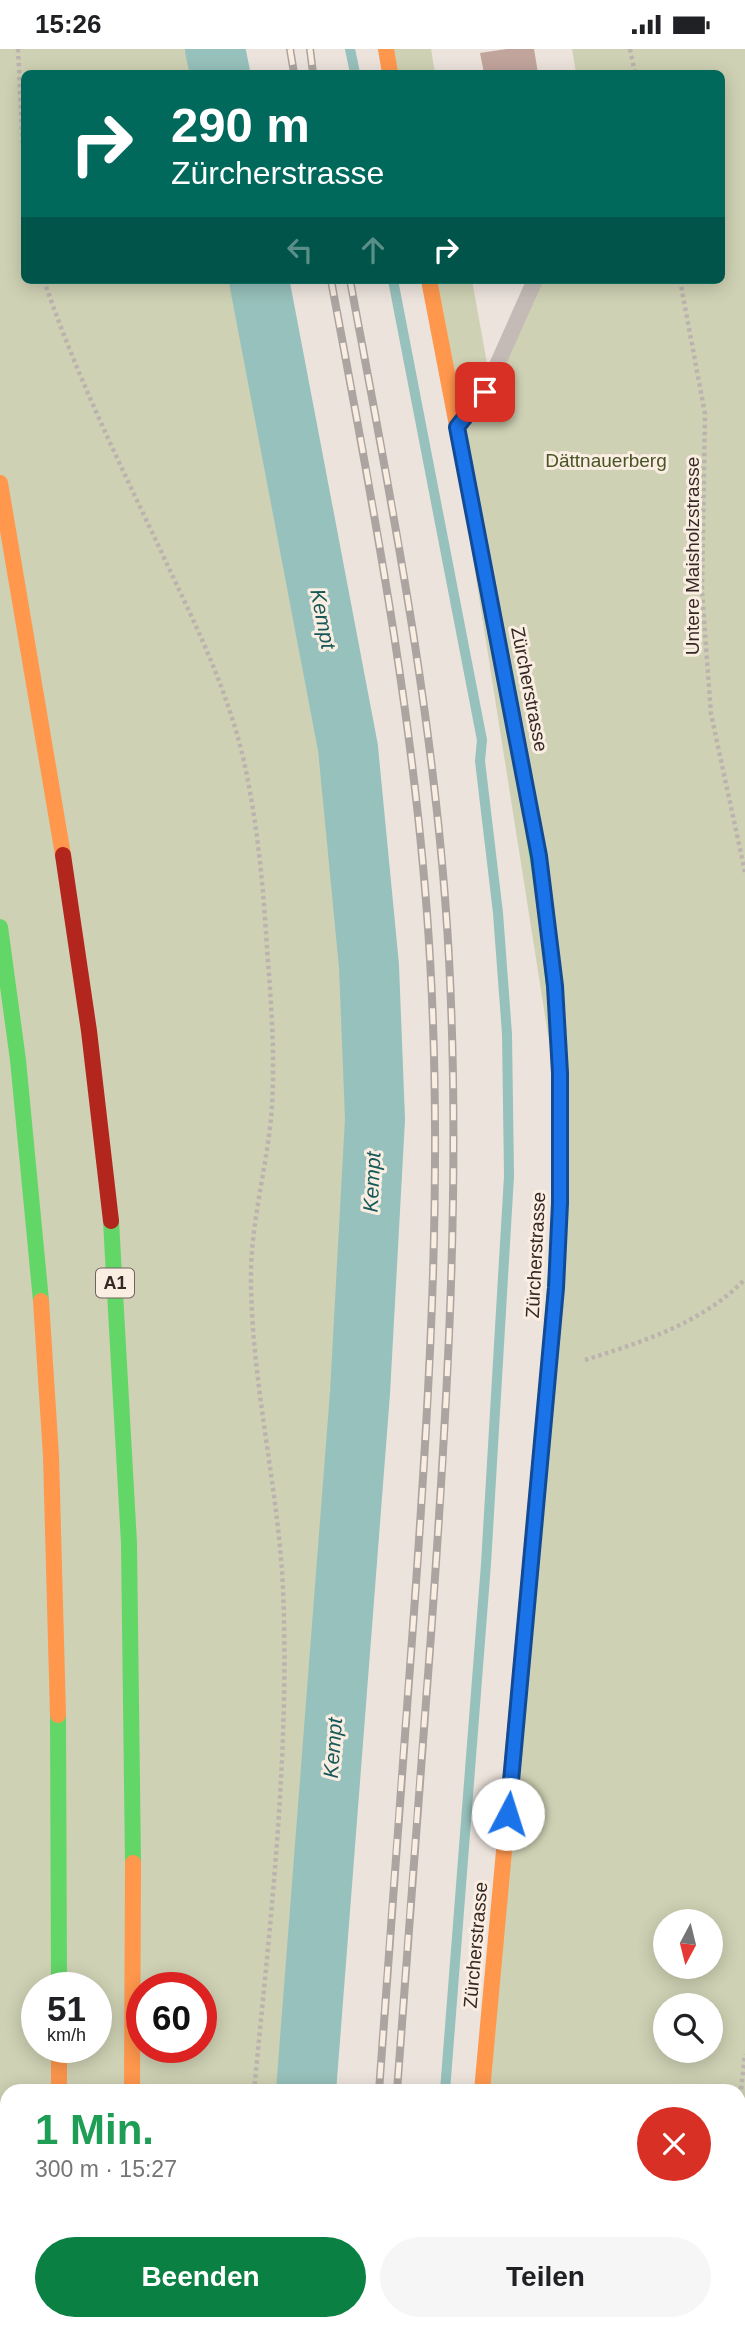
<!DOCTYPE html>
<html lang="de">
<head>
<meta charset="utf-8">
<style>
	:root { --surface:#fff; --page:#f6f6f6; --text:#202124; --muted:#757577; --accent:#0b8043 }
	body { margin:0; font-family:Helvetica,sans-serif; background:var(--page); color:var(--text); height:100vh; display:flex; flex-direction:column; font-size:26px; white-space:nowrap }
	* { box-sizing:border-box; margin:0 }
	p { font-size:23px; color:var(--muted) }
	.icon { flex:none; width:38px; height:38px; fill:none; stroke:currentColor; stroke-width:2; stroke-linecap:round; stroke-linejoin:round }
	.map { position:relative; flex:1; overflow:hidden }
	.sheet { position:absolute; left:0px; top:2035px; width:746px; height:247px; display:flex; flex-direction:column; background:var(--surface); border-radius:21px 21px 0 0; box-shadow:0 4px 18px #0003 }
	.sheet>* { flex:none }
	.top-card { position:absolute; left:21px; top:21px; width:704px; height:214px; border-radius:10px; box-shadow:0 4px 18px #0003; background:#00695c; color:#fff; overflow:hidden }
	.needle { width:46px; rotate:187deg }
	.fabs { position:absolute; left:653px; top:1860px; display:grid; gap:14px }
	.fabs a { display:grid; place-items:center; width:70px; height:70px; border-radius:50%; background:var(--surface); box-shadow:0 4px 18px #0003; font-size:35px }
	.speed { position:absolute; left:21px; top:1923px; display:flex; gap:14px; font-size:35px; font-weight:700; text-align:center }
	.speed>* { display:grid; place-content:center; width:91px; height:91px; border-radius:50%; background:var(--surface); box-shadow:0 4px 18px #0003; line-height:1 }
	.speed small { font-size:18px; font-weight:400 }
	.speed .limit { border:10px solid #d22; background:#fff; color:#111 }
	.pin { position:absolute; display:grid; place-items:center; width:60px; height:60px; color:#fff; margin:-30px; border-radius:14px; box-shadow:0 4px 10px #0006 }
	.me { position:absolute; width:77px; margin:-38px; rotate:5deg; stroke-linejoin:round; filter:drop-shadow(0 0 5px #0008) }
	.turn { display:flex; align-items:center; gap:24px; height:147px; padding:0 35px; font-size:32px }
	.turn .icon { width:91px; height:91px; stroke-width:2.5 }
	.turn b { display:block; font-size:49px; line-height:60px }
	.lanes { display:flex; align-items:center; height:66px; padding:0 35px; background:#0003; justify-content:center; gap:35px; direction:ltr }
	.lanes .off { opacity:.35 }
	.round { display:grid; place-items:center; flex:none; width:74px; height:74px; border-radius:37px; background:var(--page) }
	.headline { display:flex; align-items:center; justify-content:space-between; height:119px; padding:0 35px }
	h1 { font-size:42px; font-weight:700; line-height:52px; color:#1e9e55 }
	.action { display:flex; gap:14px; margin-top:auto; padding:14px 35px }
	.action a { flex:1; height:80px; border-radius:42px; background:var(--accent); color:#fff; font-size:28px; font-weight:700; line-height:80px; text-align:center }
	.action a+a { background:var(--page); color:var(--text) }
	.status { display:flex; justify-content:space-between; align-items:center; height:49px; padding:0 35px; background:var(--surface); direction:ltr }
	.status svg { height:19px; fill:currentColor }
	.map>svg:first-child { display:block }
</style>
</head>
<body>
<div class="status"><b>15:26</b><svg viewBox="0 0 49 12"><path d="M0 12V9h3v3zM5 12V6h3v6zM10 12V3h3v9zM15 12V0h3v12zM26 1h20v11H26zM47 4h2v5h-2z"/></svg></div>
<div class="map">
<svg width="745" height="2281" viewBox="0 0 745 2281">
	<rect width="100%" height="100%" fill="#ece3dc"/>
	<path fill="#cfd1b4" fill-rule="evenodd" d="M0,0H202L207,24H24V231H247L323,648L357,978L344,1404L366,1590L331,2042H7V2275H312V2281H0ZM37,1939H96V1998H37ZM142,1939H201V1998H142Z
		M386,0H431L435,24H390Z
		M572,0H745V2281H465L464,2275H738V2042H482L561,1068L429,231H472L490,331L535,231H721V24H576ZM665,1872H710V1918H665ZM665,1956H710V2002H665Z"/>
	<g fill="none" stroke-linecap="round" stroke-linejoin="round">
		<path stroke="#97c1bc" stroke-width="10" d="M350,0L355,24
			M393,231L482,691L480,712L498,864L507,985L509,1127L486,1515L445,2042"/>
		<path stroke="#97c1bc" stroke-width="60" d="M215,0L220,24
			M259,231L348,699L369,917L375,1070L360,1344L306,2042
			M290,2281V2275"/>
	</g>
	<path fill="#c1a49c" d="M507,0H534L538,24H484L480,4Z"/>
	<g fill="none" stroke-linecap="round" stroke-linejoin="round">
		<path stroke="#bdb3ae" stroke-width="4.5" stroke-dasharray="3.5 3.5" stroke-linecap="butt" d="M18,0L24,121
			M630,0L635,24
			M44,231C78,333 129,433 174,530C201,587 227,643 242,704C257,768 263,834 267,899C271,951 275,1004 272,1057C268,1116 250,1173 251,1233C252,1336 278,1437 283,1539C290,1707 270,1876 254,2042
			M680,231L705,365L702,543L711,665L745,823
			M585,1311C642,1293 703,1274 745,1230
			M738,2068L745,2005
			M738,2179L745,2171
			M738,2235L745,2232
			M692,2275L695,2281
			M232,2281L233,2275"/>
		<path stroke="#c4bbb6" stroke-width="16" d="M461,374L485,343L535,231"/>
		<path stroke="#63d668" stroke-width="16" d="M522,714C540,817 556,920 560,1024C565,1160 551,1296 538,1431
			M0,878L18,1011L41,1252
			M111,1172L129,1494L133,1814
			M58,1666L59,1939
			M60,2275V2281
			M133,2275V2281"/>
		<path stroke="#ff974d" stroke-width="16" d="M386,0L390,24
			M429,231L522,714
			M0,434L63,806
			M41,1252L51,1407L58,1666
			M59,1998V2042
			M132,2042L133,1814
			M482,2042L538,1431"/>
		<path stroke="#b3261e" stroke-width="16" d="M63,806L89,982L111,1172
			M464,2275L465,2281"/>
		<g stroke="#aca4a0" stroke-width="8">
			<path id="rail" d="M290,0L294,24
				M310,0L313,24
				M331,231C373,456 417,681 430,910C443,1132 429,1355 413,1577C401,1732 390,1887 379,2042
				M350,231C392,456 437,681 449,910C461,1136 447,1361 431,1586C419,1738 408,1890 397,2042
				M361,2281L362,2275
				M380,2281V2275"/>
		</g>
		<use href="#rail" stroke="#faede2" stroke-width="5" stroke-dasharray="16" stroke-linecap="butt"/>
	</g>
	<g fill="none" stroke-linecap="round" stroke-linejoin="round">
		<g stroke="#114b97" stroke-width="18">
			<path id="route" d="M485,343L457,378L539,807L555,937L560,1024V1154L556,1239L508,1765"/>
		</g>
		<use href="#route" stroke="#1a73e8" stroke-width="12"/>
	</g>
	<g text-anchor="middle" stroke-width="6" stroke-linejoin="round" paint-order="stroke">
		<rect fill="#faede2" stroke="#70635d" stroke-width="2" x="96" y="1219.5" width="38" height="29" rx="5"/>
		<g font-size="18" font-weight="bold" fill="#352824">
			<text x="115" y="1240">A1</text>
		</g>
		<g font-size="19" fill="#485526" stroke="#faede2">
			<text x="606" y="418">Dättnauerberg</text>
		</g>
		<g font-size="19" fill="#352824" stroke="#faede2">
			<text transform="translate(692 507) rotate(-90)" y="7">Untere Maisholzstrasse</text>
			<text transform="translate(530 640) rotate(79)" y="7">Zürcherstrasse</text>
			<text transform="translate(535 1206) rotate(-87)" y="7">Zürcherstrasse</text>
			<text transform="translate(475 1896) rotate(-85)" y="7">Zürcherstrasse</text>
		</g>
		<g font-size="21" font-style="italic" fill="#175958" stroke="#faede2">
			<text transform="translate(323 570) rotate(79)" y="7">Kempt</text>
			<text transform="translate(372 1133) rotate(-87)" y="7">Kempt</text>
			<text transform="translate(333 1699) rotate(-86)" y="7">Kempt</text>
		</g>
	</g>
</svg>
<div class="fabs">
<a><svg class="needle" viewBox="-14 -14 28 28"><path d="M0-13l5 13h-10z" fill="#e53935"/><path d="M0 13l5-13h-10z" fill="#757577"/></svg></a>
<a><svg class="icon" aria-label="search" viewBox="0 0 24 24"><circle cx="10" cy="10" r="6"/><path d="M15 15l6 6"/></svg></a>
</div>
<div class="speed"><div>51<small>km/h</small></div><div class="limit">60</div></div>
<div class="pin" style="left:485px;top:343px;background:#d93025"><svg class="icon" aria-label="arrive" viewBox="0 0 24 24"><path d="M6 21V4h12l-3 4 3 4H6"/></svg></div>
<svg class="me" style="left:508px;top:1765px" viewBox="-20 -20 40 40"><circle r="19" fill="#fff"/><path d="M0-13L10 11 0 6-10 11z" fill="#1a73e8"/></svg>
<div class="top-card">
<div class="turn"><svg class="icon" aria-label="right" viewBox="0 0 24 24"><path d="M7 20v-9h11M14 6l5 5-5 5"/></svg><div><b>290 m</b>Zürcherstrasse</div></div>
<div class="lanes"><svg class="icon off" aria-label="left" viewBox="0 0 24 24"><path d="M17 20v-9H6M10 6l-5 5 5 5"/></svg><svg class="icon off" aria-label="ahead" viewBox="0 0 24 24"><path d="M12 20V5M6 11l6-6 6 6"/></svg><svg class="icon" aria-label="right" viewBox="0 0 24 24"><path d="M7 20v-9h11M14 6l5 5-5 5"/></svg></div>
</div>
<section class="sheet">
<div class="headline"><div><h1>1 Min.</h1><p>300 m · 15:27</p></div><a class="round" style="background:#d93025;color:#fff"><svg class="icon" aria-label="close" viewBox="0 0 24 24"><path d="M6 6l12 12M18 6L6 18"/></svg></a></div>
<div class="action"><a>Beenden</a><a>Teilen</a></div>
</section>
</div>
</body>
</html>
